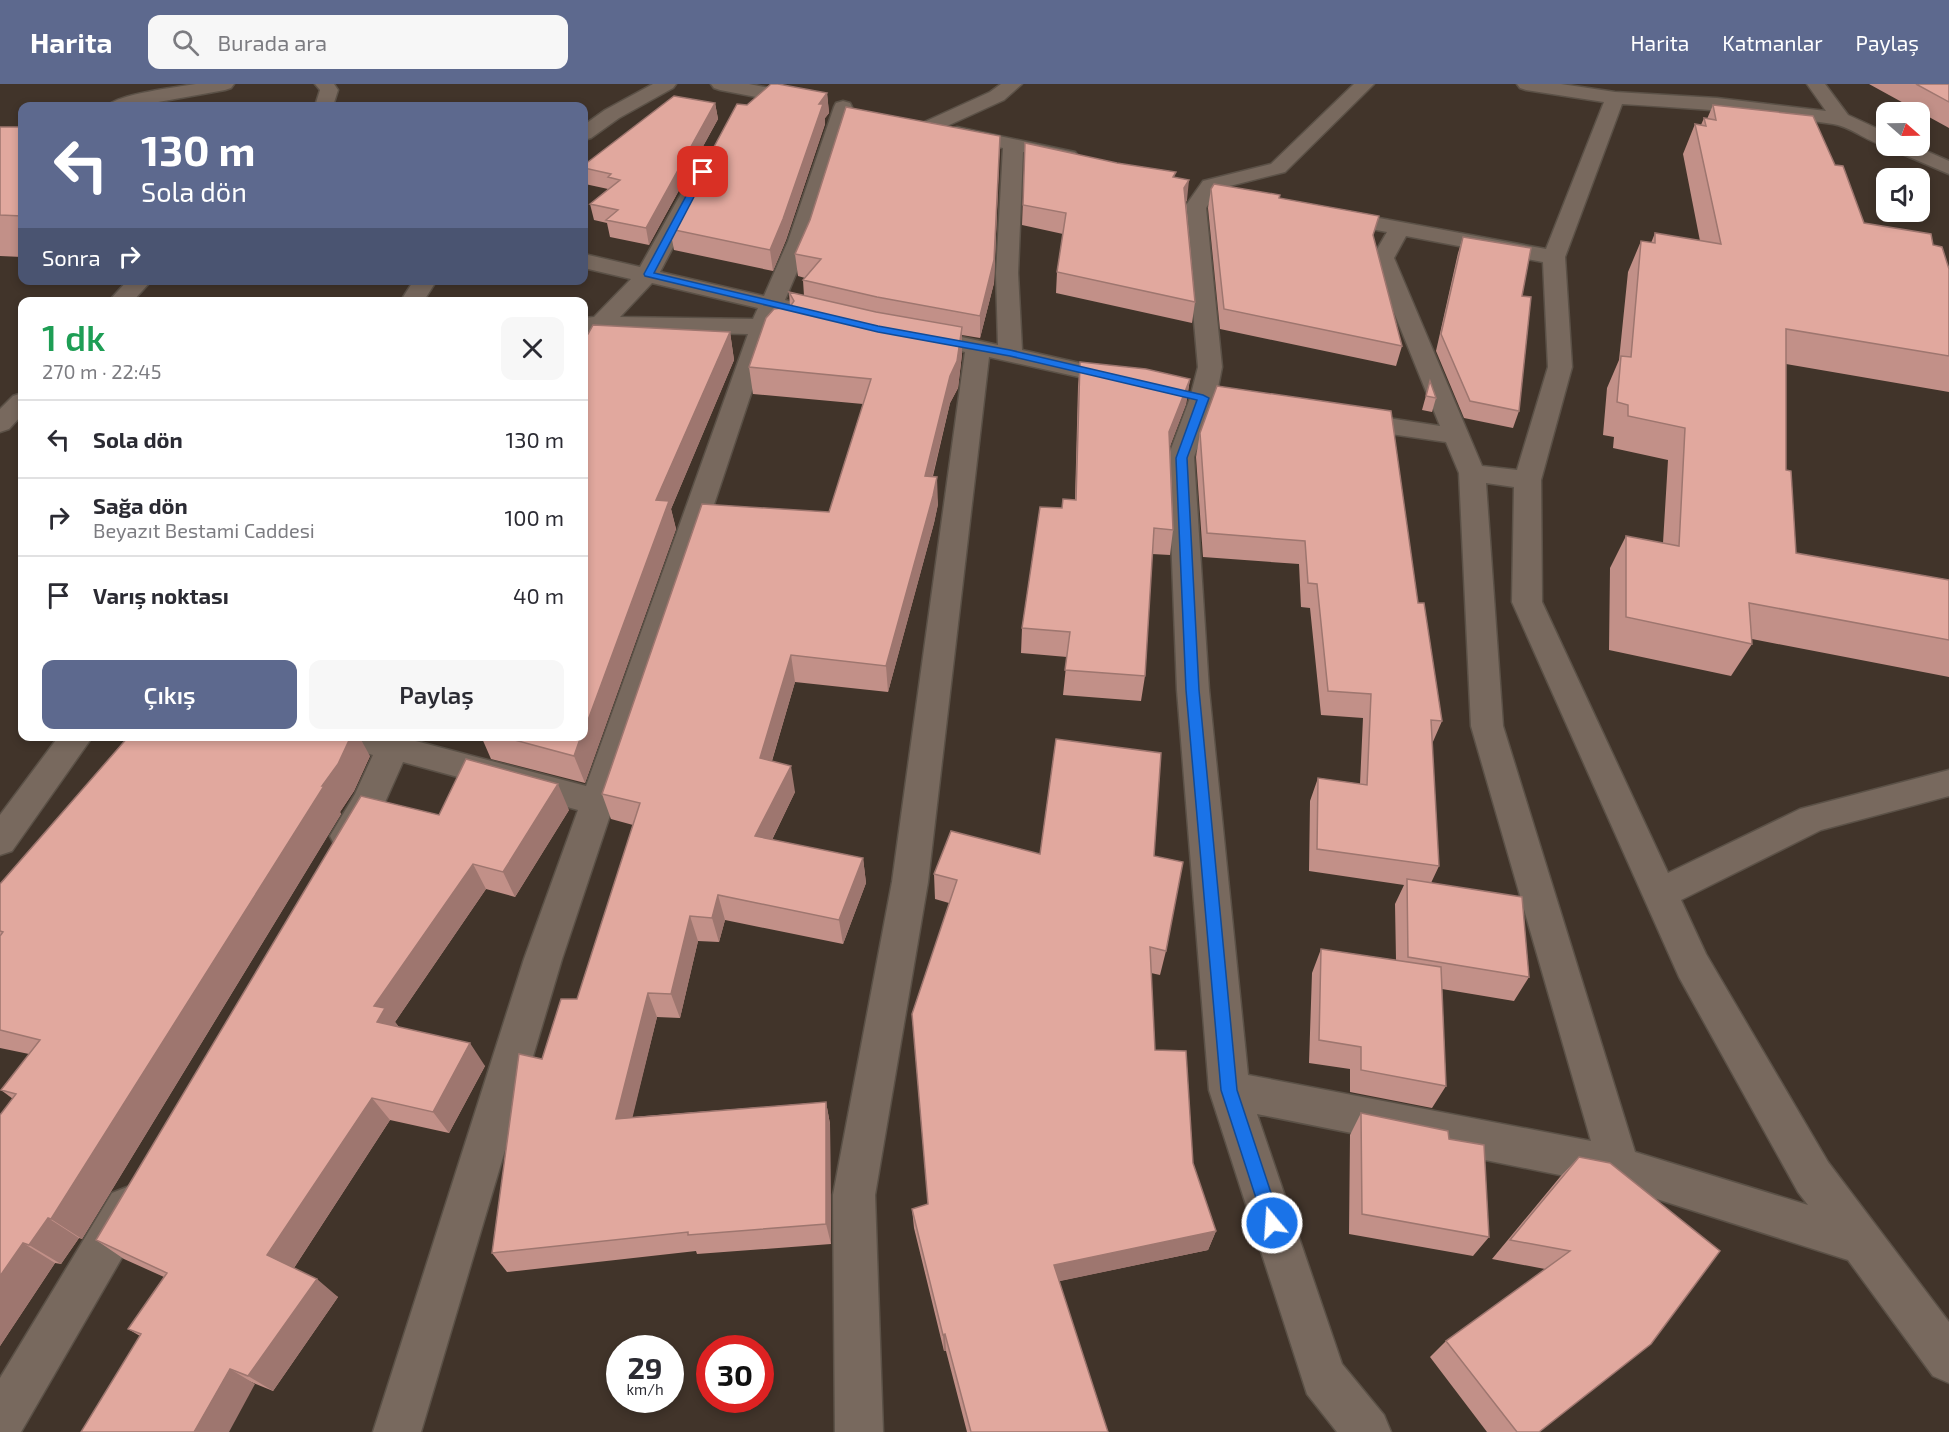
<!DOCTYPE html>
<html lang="tr">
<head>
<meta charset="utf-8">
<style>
	:root { --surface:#fff; --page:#f7f7f7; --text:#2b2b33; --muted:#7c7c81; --line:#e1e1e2; --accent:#5d698e }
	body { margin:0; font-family:"Exo 2",sans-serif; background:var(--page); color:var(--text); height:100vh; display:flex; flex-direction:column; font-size:22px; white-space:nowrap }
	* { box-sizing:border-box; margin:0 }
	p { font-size:20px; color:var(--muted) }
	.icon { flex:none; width:33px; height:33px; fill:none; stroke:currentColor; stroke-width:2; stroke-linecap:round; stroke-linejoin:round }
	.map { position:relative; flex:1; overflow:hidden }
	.side { position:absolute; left:18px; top:213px; width:570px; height:444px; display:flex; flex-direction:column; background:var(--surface); border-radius:12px; box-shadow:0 3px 9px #0003 }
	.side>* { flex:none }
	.hud { position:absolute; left:18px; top:18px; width:570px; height:183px; border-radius:12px; box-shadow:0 3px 9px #0003; background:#5d698e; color:#fff; overflow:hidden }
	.needle { width:39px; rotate:110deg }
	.tools { position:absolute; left:1876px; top:18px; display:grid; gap:12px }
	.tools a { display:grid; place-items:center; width:54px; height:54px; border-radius:12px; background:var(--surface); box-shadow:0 3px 9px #0003; font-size:30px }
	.speed { position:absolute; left:606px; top:1251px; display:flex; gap:12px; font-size:30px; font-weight:700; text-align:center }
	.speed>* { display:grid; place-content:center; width:78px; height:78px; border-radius:50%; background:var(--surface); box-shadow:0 3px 9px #0003; line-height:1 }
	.speed small { font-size:15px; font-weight:400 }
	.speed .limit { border:9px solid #d22; background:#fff; color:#111 }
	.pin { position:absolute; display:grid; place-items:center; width:51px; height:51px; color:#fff; margin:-26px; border-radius:12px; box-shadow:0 3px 9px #0006 }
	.me { position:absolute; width:66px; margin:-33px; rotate:342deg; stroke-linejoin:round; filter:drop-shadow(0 0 4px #0008) }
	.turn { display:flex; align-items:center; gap:21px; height:126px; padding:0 24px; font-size:27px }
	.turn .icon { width:78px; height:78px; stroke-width:2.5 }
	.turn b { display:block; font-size:42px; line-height:51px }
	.then { display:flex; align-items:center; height:57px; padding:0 24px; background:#0003; gap:12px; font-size:22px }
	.round { display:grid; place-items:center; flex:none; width:63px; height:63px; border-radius:12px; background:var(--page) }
	.head { display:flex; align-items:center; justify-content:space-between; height:102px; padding:0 24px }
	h1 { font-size:36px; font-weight:600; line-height:45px; color:#1e9e55 }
	.primary-button { display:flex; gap:12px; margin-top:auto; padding:12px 24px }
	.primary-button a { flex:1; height:69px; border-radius:12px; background:var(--accent); color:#fff; font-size:24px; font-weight:600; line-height:69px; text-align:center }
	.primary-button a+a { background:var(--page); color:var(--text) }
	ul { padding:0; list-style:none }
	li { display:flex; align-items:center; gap:18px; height:78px; padding:0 24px; border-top:2px solid var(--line) }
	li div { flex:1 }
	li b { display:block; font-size:22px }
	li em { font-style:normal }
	header { display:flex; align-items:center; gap:36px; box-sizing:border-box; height:84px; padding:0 30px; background:var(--accent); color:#fff }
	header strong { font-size:28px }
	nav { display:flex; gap:33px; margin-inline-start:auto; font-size:21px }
	.search { width:420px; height:54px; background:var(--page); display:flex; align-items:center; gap:15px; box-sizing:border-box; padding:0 21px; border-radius:12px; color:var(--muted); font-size:22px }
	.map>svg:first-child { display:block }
</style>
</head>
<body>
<header>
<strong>Harita</strong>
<div class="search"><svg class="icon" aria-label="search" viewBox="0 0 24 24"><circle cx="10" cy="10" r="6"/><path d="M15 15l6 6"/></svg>Burada ara</div>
<nav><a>Harita</a><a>Katmanlar</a><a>Paylaş</a></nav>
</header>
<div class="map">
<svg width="1949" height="1348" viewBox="0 0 1949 1348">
	<rect width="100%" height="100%" fill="#41342a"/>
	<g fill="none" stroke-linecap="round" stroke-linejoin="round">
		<g stroke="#5b5147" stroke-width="3">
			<path id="minor" d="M196,0H234L231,4L225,6L136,22H108C116,10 179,3 196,0Z
				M315,0H334L338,6L333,22H315L320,6Z
				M653,0H676L673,4L619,34L591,54L584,56V41L605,26Z
				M711,0H749L811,12L813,16L811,20L804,22L720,6L714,4Z
				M1001,0H1022L1004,16L936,47H922L919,43L922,39L990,8Z
				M1354,0H1374L1285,88L1218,105L1206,124L1222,283L1216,314L1194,373L1209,606L1248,991L1591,1057L1471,642L1459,389L1446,358L1349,344L1340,341L1336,336L1340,331L1349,328L1440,342L1372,174L1387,148L1371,145L1368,140L1371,135L1379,134L1546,165L1604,18L1526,6L1520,4L1517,0H1561L1615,8L1717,14L1826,27L1807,0H1825L1848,31L1887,49L1888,62C1869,60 1853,43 1833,40C1763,29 1693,24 1622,20L1565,173L1572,283L1541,396L1542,518L1668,789L1800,725L1949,686V712L1821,746L1681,816L1706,870L1828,1078L1949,1238V1299L1933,1292L1848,1176L1619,1103L1257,1030L1342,1280L1384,1331L1391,1348H1337L1307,1310L1209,1006L1177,606L1168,373L1190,314L1198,283L1184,124L1203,97L1271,80ZM1406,152L1543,178L1548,283L1517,386L1482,382L1394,174ZM1486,399L1514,403L1512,518L1679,893L1798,1108L1808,1121L1635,1068L1503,642Z
				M843,17L850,19L852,23L810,157L785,216L800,220L804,225L800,230L792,232L779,229L776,236L791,238L795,243L791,248L771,250L562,875L421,1348H373L524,875L578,726L403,678L386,716L359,762L347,766L335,762L330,752L355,710L373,671L339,661L334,652H414L412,656L586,702L748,250L609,247L593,277L584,279L585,246L584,234L594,233L631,195L584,184V170L640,183L682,108L685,104L692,102L699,104L702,108L660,188L764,212L788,157L834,23L836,19ZM652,199L758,224L753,235L620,233Z
				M957,43L1075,68L1078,72L1075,76L1068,78L1023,68L1018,189L1022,266L1133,291L1136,296L1133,301L1124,303L989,273L928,798L875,1111L883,1348H835L833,1111L892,798L965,268L949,264L945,259L949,254L957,252L998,261L996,189L1003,64L950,53L947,49L950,45Z
				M1890,62H1915L1949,77V90L1893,66Z
				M128,196H152L132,218H108Z
				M414,196H437L423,218H400Z
				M22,309V331L9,345L0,348V325L13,312Z
				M59,652H93L12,767L0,771V731Z
				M127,1103L142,1109L148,1124L142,1139L21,1348H0V1294L112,1109Z"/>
		</g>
		<use href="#minor" fill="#78695e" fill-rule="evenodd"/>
	</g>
	<path fill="#c29088" d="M1869,0H1949V44Z
		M827,9L829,29L825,34V40L786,156L773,187L674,166L670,145L747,21Z
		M715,19L718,35L649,161L610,153L607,139L594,136L590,120L608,105L585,100L584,95V81Z
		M1713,21L1835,81L1864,139L1933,161L1949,185V308L1786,280V386L1796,469L1949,496V593L1752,555V560L1731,592L1609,566L1610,484L1626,452L1663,459L1668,376L1613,364L1614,353L1603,351L1607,304L1619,276L1628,188L1641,157L1651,159L1655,149L1700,157L1683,70L1695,40L1701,41L1704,34L1707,35Z
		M0,43H22V173L0,172Z
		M1000,52L994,199L980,254L962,251V270L958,304L950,319L933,392L938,420L934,439L888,608L795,598L772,677L795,708L772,756L863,774L866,799L843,860L725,836L719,858L698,857L680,934L657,933L632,1033L826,1018L830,1040L831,1160L697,1170L696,1167L507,1188L492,1169L542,975L577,915L633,741L611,735L602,710L829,428L863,320L753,310L749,283L790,222L789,208L804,212L803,196L805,194L798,192L795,170Z
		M1025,59L1175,93L1187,116L1186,118L1195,218L1192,239L1056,209L1057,188L1063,150L1022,141Z
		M1211,105L1280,111V114L1373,153L1402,262L1396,282L1220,245L1208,124Z
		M1463,153L1522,212L1519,327L1513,344L1464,334L1436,267L1458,169Z
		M730,248L734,276L671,425L676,445L585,699L491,675L481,652H584Z
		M1080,278L1190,295L1186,320L1170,362L1173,446L1170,471L1152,470L1145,592L1141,617L1063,611L1067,573L1021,569L1022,544L1062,424L1075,416L1078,303Z
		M1430,297L1436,314L1432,328L1422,326Z
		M1200,349L1418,519L1442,637L1432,660L1439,782L1431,799L1529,893L1514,917L1442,905L1446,1002L1432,1024L1350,1008V985L1309,979L1312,889L1321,865L1396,876L1395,820L1404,801L1309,787L1310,717L1318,694L1360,700L1363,634L1321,631L1310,524L1301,523L1299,480L1203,473L1196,373Z
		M370,672L354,707L340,728L341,730L82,1155L79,1154L61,1180L55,1179L0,1262V1031L13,1015L1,1006L29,970L0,964V800Z
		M569,726L515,813L486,805L395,938L399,943L485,982L449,1049L390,1036L294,1184L338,1213L273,1307L140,1252L128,1245L164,1193L124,1175L96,1156L439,731Z
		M1040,770L1154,772L1166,867L1160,891L1151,889L1155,966L1216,1147L1208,1166L1059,1197L1108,1348H967L946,1267H944L914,1144L912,1125L928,1120L949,819L935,815L934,790Z
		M1361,1029L1449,1055L1489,1153L1473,1172L1349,1150L1350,1051Z
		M1579,1073L1610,1079L1539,1348H1487L1430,1273L1446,1257L1545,1185L1492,1175L1560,1093Z"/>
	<path fill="#9e766f" d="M827,9L829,29L825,34V40L786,156L773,187L770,166L819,20Z
		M715,19L718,35L649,161L646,144Z
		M1000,52L994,199L980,254V232Z
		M1189,96L1187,116L1182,124L1184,104Z
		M962,243V270L958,304L950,319L926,419L925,392Z
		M730,248L734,276L671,425L676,445L585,699L574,672L581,652H584V647L656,416Z
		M1190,295L1186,320L1166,373L1169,348Z
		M937,393L938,420L934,439L888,608L886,582Z
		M791,571L795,598L765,700L760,674Z
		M351,652H359L370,672L354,707L340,728L341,730L82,1155L51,1135Z
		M791,682L795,708L761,778L755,752Z
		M558,700L569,726L515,813L503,788Z
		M863,774L866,799L843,860L839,836Z
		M473,780L486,805L395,938L402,947L377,938L374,922Z
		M718,811L725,836L719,858L712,834Z
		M690,832L698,857L680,934L671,910Z
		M648,909L657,933L627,1056L616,1035Z
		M470,959L485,982L449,1049L433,1028Z
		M372,1014L390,1036L290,1190L267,1171Z
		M826,1018L830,1040L831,1160L826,1140Z
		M48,1134L79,1154L61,1180L29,1161Z
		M1216,1147L1208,1166L1051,1199L1054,1181Z
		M23,1159L55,1179L0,1262V1192Z
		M317,1195L338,1213L273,1307L248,1292Z
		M945,1250L946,1267H944L943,1251Z
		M230,1285L255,1300L229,1348H194Z"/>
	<path fill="#e1a89e" stroke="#9e766f" stroke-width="1.5" d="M771,0H778L827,9L819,20H823L783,135L770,166L670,145L737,20L747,21Z
		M1916,0H1949V18Z
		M674,12L715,19L646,144L606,136L618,126L590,120L620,96L608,93L611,90L584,84V81Z
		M1713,21L1813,32L1835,81L1843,82L1864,139L1931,150L1933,161L1942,163L1949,185V272L1786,245V386L1791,387L1796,469L1949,496V556L1749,519L1752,560L1626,533V452L1679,462L1685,344L1628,332V321L1617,318L1621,272L1631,273L1641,157L1655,159V149L1721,160L1695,40L1706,42L1704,34L1716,36Z
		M846,23L1000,52L994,176L980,232L877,213L803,196L821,175L795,170L810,136Z
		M0,43H22V132L0,131Z
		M1025,59L1117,79L1176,88L1173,93L1189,96L1184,104L1195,218L1057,188L1066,129L1023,121Z
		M1214,100L1280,111L1279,114L1379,132L1373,151L1402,262L1224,225L1211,105Z
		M1463,153L1531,164L1522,212L1531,213L1519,327L1470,317L1441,250Z
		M789,208L876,228L962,243L957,277L950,292L925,392L937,393L933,412L886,582L791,571L760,674L791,682L755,752L863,774L839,836L718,811L712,834L690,832L671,910L648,909L616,1035L826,1018V1140L688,1151V1148L492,1169L519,970L542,975L561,915H577L640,719L602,710L702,420L829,428L871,295L749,283L766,234L774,225L790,223L794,217Z
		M593,241L730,248L656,416L669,417L584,647V251L588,250Z
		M1080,278L1146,285L1190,295L1169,348L1173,446L1154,444L1145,592L1065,586L1070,548L1022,544L1040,423L1062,424L1063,415L1076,416Z
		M1430,297L1436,314L1426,312Z
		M1217,302L1391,327L1418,519H1424L1442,637L1431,636L1439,782L1317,765L1318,694L1367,701L1371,610L1328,607L1317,500L1308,499L1305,457L1207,449L1200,349Z
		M129,652H351L338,680L322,702H324L51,1135L48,1134L29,1161L23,1159L0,1192V1031L16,1010L1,1006L40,956L0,946V852L3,848L0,847V800Z
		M500,652H581L574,672Z
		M1056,655L1161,669L1154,772L1183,778L1166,867L1150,863L1155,966L1186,967L1193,1079L1216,1147L1054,1181L1108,1348H971L945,1250L943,1251L912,1125L928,1120L912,930L957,796L934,790L951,747L1040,770Z
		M466,675L558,700L503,788L473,780L374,922L385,924L377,938L470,959L433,1028L372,1014L267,1171L317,1195L248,1292L230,1285L194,1348H81L141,1250L128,1245L167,1189L96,1156L361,712L439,731Z
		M1407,795L1522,813L1529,893L1408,873Z
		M1321,865L1441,883L1446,1002L1361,986V963L1319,956Z
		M1361,1029L1448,1047L1449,1055L1484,1061L1489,1153L1362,1130Z
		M1579,1073L1610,1079L1720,1167L1651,1260L1539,1348H1517L1446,1257L1570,1167L1510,1156Z"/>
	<path fill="#1a73e8" stroke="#114b97" stroke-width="1.5" d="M703,85L707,88L654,189L878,242L1010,266L1203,311L1209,314L1187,374L1199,606L1237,1006L1281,1139L1279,1145L1272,1148L1266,1145L1221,1006L1186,606L1176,374L1197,316L1010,272L878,248L645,192L644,190L699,88Z"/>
</svg>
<div class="tools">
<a><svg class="needle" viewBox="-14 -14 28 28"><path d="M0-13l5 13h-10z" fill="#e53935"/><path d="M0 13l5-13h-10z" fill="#7c7c81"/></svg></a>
<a><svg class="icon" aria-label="sound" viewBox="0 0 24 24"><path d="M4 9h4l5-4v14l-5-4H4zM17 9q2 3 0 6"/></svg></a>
</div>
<div class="speed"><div>29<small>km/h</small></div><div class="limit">30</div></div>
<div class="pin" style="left:703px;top:88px;background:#d93025"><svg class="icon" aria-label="arrive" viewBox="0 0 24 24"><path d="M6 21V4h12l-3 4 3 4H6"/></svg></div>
<svg class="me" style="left:1272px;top:1139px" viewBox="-20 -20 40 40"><circle r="17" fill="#1a73e8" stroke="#fff" stroke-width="3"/><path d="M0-11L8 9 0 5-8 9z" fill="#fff"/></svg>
<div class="hud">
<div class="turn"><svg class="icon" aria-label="left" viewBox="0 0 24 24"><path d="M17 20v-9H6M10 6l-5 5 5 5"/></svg><div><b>130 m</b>Sola dön</div></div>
<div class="then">Sonra<svg class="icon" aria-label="right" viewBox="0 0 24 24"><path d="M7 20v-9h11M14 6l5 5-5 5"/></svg></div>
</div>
<section class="side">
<div class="head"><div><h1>1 dk</h1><p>270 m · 22:45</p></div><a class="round"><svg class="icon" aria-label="close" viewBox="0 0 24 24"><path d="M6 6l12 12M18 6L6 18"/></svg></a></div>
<ul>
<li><svg class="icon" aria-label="left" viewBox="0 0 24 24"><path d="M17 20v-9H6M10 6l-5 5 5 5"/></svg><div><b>Sola dön</b></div><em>130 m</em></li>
<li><svg class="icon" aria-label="right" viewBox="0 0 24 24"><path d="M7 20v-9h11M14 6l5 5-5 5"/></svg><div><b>Sağa dön</b><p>Beyazıt Bestami Caddesi</p></div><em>100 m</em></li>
<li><svg class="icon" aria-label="arrive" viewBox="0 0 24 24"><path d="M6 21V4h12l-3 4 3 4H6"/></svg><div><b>Varış noktası</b></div><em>40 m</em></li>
</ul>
<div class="primary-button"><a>Çıkış</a><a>Paylaş</a></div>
</section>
</div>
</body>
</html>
